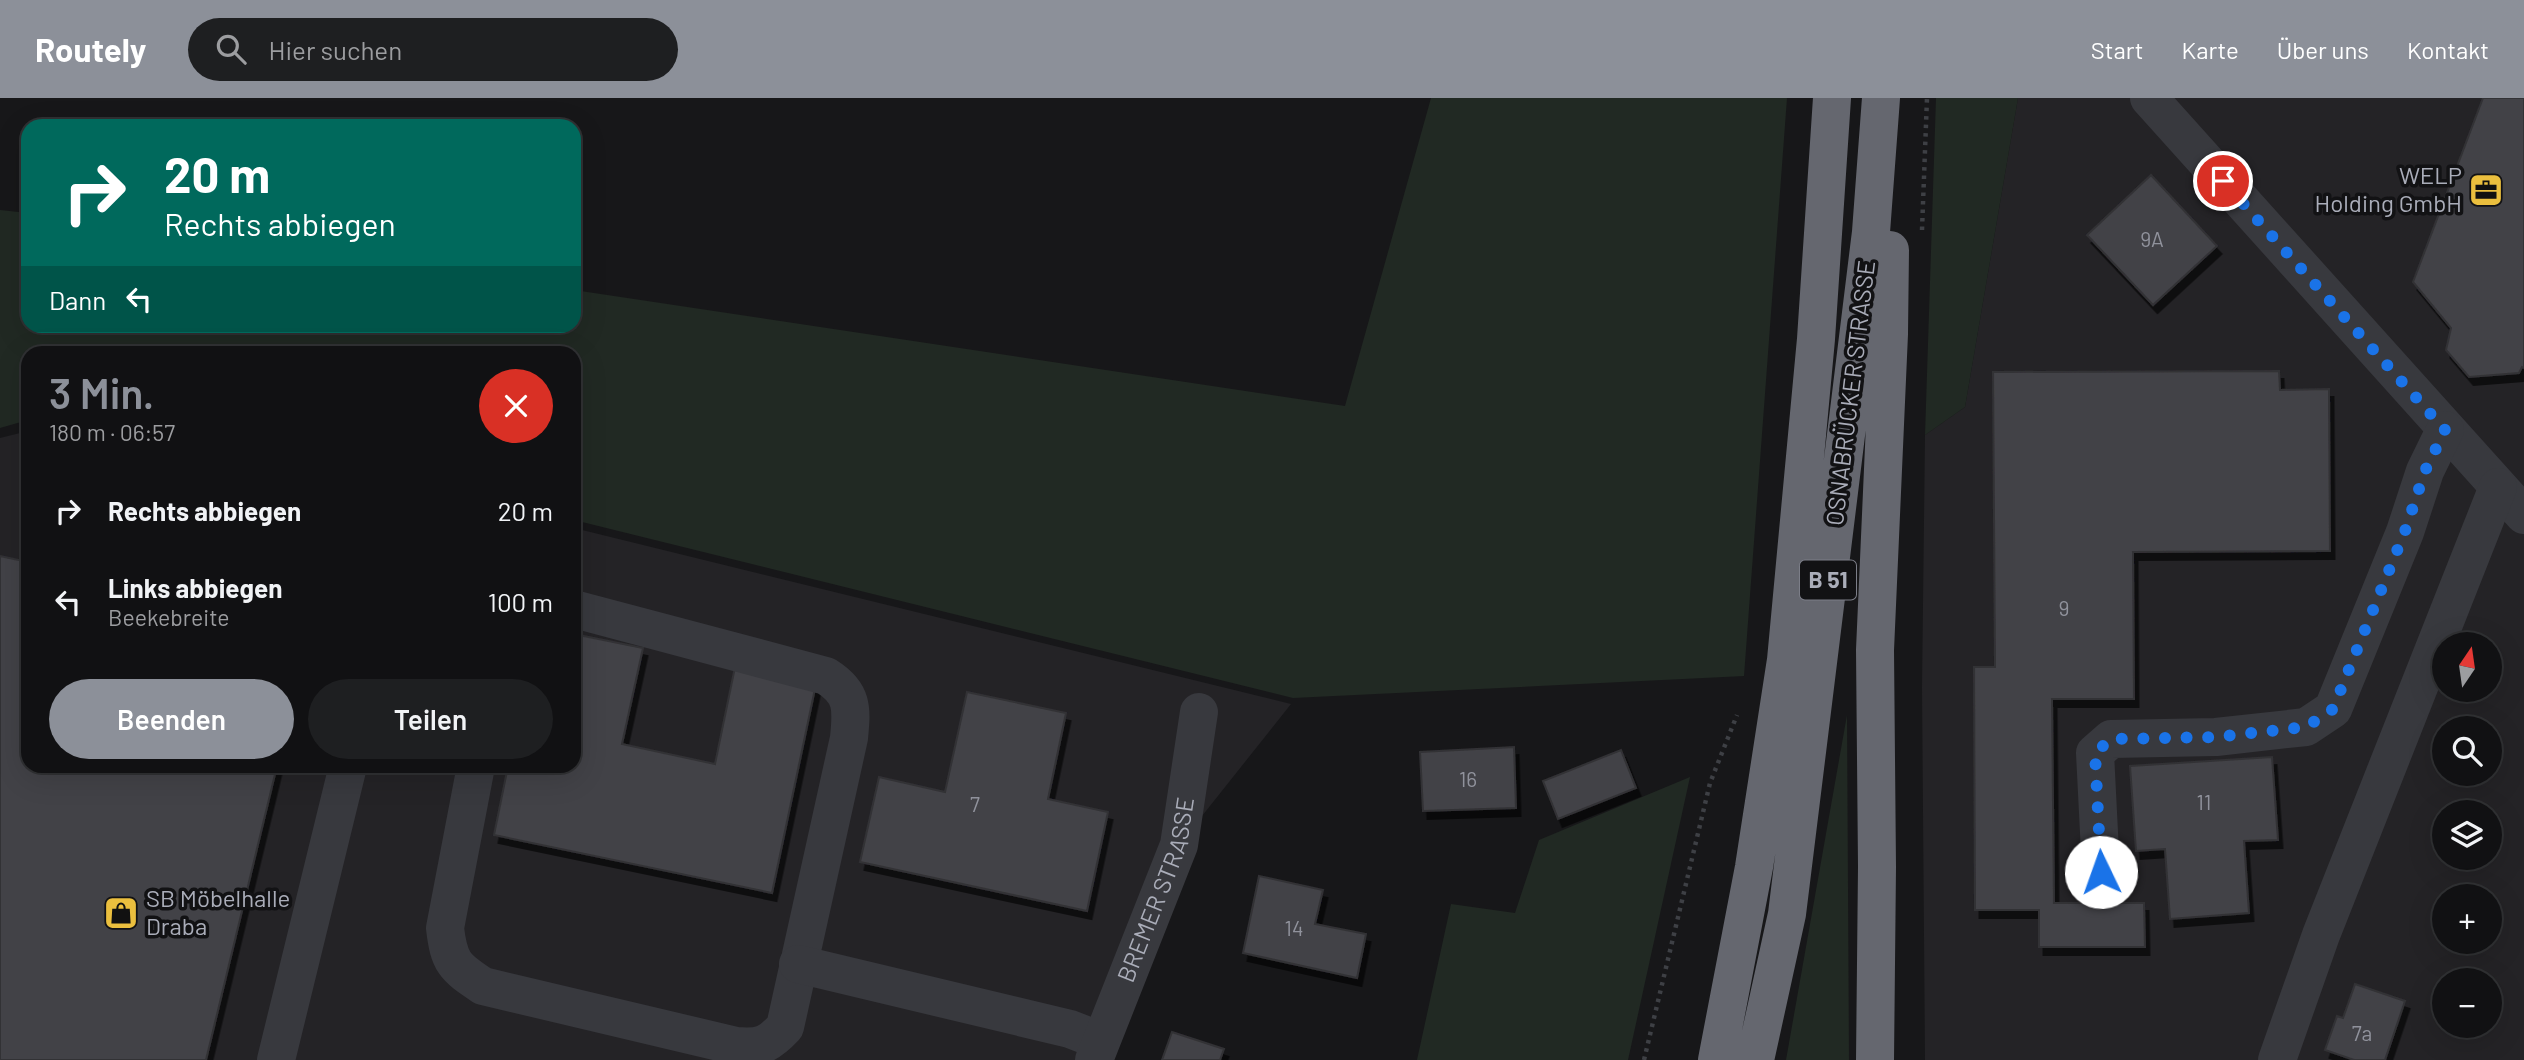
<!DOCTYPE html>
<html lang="de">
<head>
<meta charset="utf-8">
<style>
	:root { --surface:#111113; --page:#1e1f21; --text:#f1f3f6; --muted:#9c9da0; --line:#303133; --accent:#8c9099 }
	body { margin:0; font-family:Barlow,sans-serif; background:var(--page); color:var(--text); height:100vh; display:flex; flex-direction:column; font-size:26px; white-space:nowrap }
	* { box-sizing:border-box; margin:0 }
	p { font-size:23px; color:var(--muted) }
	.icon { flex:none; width:38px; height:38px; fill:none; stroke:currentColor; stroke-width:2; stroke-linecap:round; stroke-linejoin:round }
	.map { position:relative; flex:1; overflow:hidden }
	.sheet { position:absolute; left:21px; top:248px; width:560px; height:427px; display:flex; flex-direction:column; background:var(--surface); border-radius:21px; box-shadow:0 7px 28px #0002,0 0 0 2px var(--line) }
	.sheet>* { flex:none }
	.top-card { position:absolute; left:21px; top:21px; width:560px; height:214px; border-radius:21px; box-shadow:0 7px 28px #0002,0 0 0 2px var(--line); background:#00695c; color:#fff; overflow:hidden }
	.needle { width:46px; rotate:13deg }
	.fabs { position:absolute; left:2432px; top:534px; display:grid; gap:14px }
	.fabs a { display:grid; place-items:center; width:70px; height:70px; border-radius:50%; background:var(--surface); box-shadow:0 7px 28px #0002,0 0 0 2px var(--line); font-size:35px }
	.pin { position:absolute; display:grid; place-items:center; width:60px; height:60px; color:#fff; margin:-30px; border:4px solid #fff; border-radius:50%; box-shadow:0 2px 7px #0007 }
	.me { position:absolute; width:77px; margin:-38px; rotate:357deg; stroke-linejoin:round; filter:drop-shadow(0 0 5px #0008) }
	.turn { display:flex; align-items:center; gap:24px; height:147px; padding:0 28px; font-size:32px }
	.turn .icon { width:91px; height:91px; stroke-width:2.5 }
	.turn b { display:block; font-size:49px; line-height:60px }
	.then { display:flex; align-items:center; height:66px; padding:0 28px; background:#0003; gap:14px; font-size:26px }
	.round { display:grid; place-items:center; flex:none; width:74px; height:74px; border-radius:37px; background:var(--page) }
	.overview { display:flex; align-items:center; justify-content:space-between; height:119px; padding:0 28px }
	h1 { font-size:42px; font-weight:600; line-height:52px; color:var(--accent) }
	.primary-button { display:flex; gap:14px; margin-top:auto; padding:14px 28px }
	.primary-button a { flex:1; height:80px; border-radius:42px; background:var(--accent); color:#fff; font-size:28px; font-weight:600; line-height:80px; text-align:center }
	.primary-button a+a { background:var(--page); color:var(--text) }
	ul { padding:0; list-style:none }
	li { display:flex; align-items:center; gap:21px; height:91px; padding:0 28px }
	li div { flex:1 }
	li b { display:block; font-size:26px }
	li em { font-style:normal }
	header { display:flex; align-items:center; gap:42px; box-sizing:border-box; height:98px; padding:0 35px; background:var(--accent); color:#fff }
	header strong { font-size:33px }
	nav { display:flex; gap:38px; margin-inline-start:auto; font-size:24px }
	.search { width:490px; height:63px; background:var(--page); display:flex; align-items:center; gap:18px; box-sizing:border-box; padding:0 24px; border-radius:38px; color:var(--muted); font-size:26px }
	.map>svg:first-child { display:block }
</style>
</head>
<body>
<header>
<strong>Routely</strong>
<div class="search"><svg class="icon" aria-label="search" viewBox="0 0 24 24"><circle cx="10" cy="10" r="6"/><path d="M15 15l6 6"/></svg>Hier suchen</div>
<nav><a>Start</a><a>Karte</a><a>Über uns</a><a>Kontakt</a></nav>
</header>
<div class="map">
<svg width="2524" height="962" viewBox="0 0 2524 962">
	<defs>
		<filter id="shadow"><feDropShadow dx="4.5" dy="8" stdDeviation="0" flood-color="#0009"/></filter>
	</defs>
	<rect width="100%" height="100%" fill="#171719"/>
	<path fill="#242326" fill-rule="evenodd" d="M2018,0H2524V962H1925L1922,590L1925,337L1965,309ZM2445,546H2490V592H2445ZM2445,630H2490V676H2445ZM2445,714H2490V760H2445ZM2445,798H2490V844H2445ZM2445,882H2490V928H2445Z
		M28,333V668H574V430L1291,606L1179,747L1094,962H0V340Z"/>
	<path fill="#212923" d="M1431,0H1787L1744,578L1293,600L574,422V256H28V322L0,330V112L28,115V228H574V192L1345,308Z
		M1936,0H2018L1965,309L1925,337Z
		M1847,617L1849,962H1786Z
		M1690,679L1628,962H1417L1451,806L1515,815L1539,742Z"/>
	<path fill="#424246" stroke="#323135" stroke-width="2" filter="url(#shadow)" d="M2483,0H2524V270L2522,269L2519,275L2469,279L2446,252L2451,230L2413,184Z
		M2151,77L2217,148L2153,207L2087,137Z
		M2279,273L2280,292L2329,291L2330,453L2133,454L2134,601H2052L2054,805H2144L2145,849H2039V812H1975L1974,569H1995L1993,274Z
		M0,458L28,464V668H277L206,962H0Z
		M574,536L643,550L622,646L715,666L735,569L816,586L772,795L494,737L508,668H574Z
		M967,594L1066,615L1048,701L1108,714L1087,813L860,764L879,679L945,694Z
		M1514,649L1516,710L1423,713L1420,654Z
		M1621,652L1636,690L1558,721L1543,683Z
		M2272,659L2278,742L2244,743L2249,815L2170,821L2165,751L2136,753L2130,668Z
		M1259,778L1323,792L1315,826L1366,836L1357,880L1243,855Z
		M2355,886L2405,903L2385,962H2354L2325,952L2337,918L2343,920Z
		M1172,934L1224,951L1220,962H1162Z"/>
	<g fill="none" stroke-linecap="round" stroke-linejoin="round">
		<path stroke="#3e4045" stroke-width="4.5" stroke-dasharray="3.5 5" stroke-linecap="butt" d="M1922,132L1927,0
			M1644,962L1710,685L1737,617"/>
		<g stroke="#38393e" stroke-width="38">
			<path d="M2149,0L2524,417"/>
			<path d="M476,668L445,830C449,864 454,869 483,888L736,948C761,950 768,947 785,929L849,640C852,610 853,595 826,578L574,511"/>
			<path d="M2101,774L2095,655L2111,641L2216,639L2306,629L2333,611L2405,434L2425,373L2445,332"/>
			<path d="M798,866L1070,931L1101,943"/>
			<path d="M276,962L348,668"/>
			<path id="s1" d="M1094,962L1179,747L1199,614"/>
			<path d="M2277,962L2321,837L2498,389"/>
		</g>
		<path stroke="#65676f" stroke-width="38" d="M1717,962L1754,769L1786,562L1816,241L1832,0
			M1755,962L1787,816L1871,134L1881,0
			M1875,962L1877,769L1875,552L1889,236L1890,152"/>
	</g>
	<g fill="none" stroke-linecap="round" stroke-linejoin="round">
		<path stroke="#1a73e8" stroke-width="12" stroke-dasharray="0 21.6" d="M2101,774L2095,655L2111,641L2216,639L2306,629L2333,611L2405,433L2425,373L2445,332L2223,83"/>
	</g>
	<defs>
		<g id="office-square" transform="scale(1.75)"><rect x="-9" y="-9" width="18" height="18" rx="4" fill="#ebbf3e" stroke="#121214"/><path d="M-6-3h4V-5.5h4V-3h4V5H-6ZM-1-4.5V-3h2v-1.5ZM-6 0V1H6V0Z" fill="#111"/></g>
		<g id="shop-square" transform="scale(1.75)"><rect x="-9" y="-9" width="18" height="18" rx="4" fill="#ebbf3e" stroke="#121214"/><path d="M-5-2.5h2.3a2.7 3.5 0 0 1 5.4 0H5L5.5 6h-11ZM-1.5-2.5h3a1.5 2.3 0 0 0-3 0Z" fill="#111"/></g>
	</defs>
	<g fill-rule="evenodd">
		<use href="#office-square" x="2486" y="92"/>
		<use href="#shop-square" x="121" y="815"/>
	</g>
	<g text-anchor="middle" stroke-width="7" stroke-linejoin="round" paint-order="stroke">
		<g font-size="21" fill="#90929c">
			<text x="2152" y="149">9A</text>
			<text x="2064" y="518">9</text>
			<text x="1468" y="689">16</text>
			<text x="2204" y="712">11</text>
			<text x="975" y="714">7</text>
			<text x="1294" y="838">14</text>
			<text x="2362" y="943">7a</text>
		</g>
		<rect fill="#121214" stroke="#7c7e88" stroke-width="2" x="1800" y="462.5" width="56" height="39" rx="5"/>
		<g font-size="23" font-weight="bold" fill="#aaadb9">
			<text x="1828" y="490">B 51</text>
		</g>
		<g font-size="24" fill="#aaadb9" stroke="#121214" text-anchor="end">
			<text x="2462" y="86">WELP<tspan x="2462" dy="28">Holding GmbH</tspan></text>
			<text x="146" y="809" text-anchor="start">SB Möbelhalle<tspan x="146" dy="28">Draba</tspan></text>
		</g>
		<g font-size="24" fill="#aaadb9" stroke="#121214">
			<text transform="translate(1851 295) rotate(-83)" y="8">OSNABRÜCKER STRASSE</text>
			<text dy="8" stroke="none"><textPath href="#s1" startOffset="182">BREMER STRASSE</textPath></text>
		</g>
	</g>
</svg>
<div class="fabs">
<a><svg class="needle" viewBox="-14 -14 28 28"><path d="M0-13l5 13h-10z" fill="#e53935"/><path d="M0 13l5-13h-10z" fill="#9c9da0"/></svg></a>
<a><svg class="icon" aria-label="search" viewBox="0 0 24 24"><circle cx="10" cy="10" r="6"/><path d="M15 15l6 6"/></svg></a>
<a><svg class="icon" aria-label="layers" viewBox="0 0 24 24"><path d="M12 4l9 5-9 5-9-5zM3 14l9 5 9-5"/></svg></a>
<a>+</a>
<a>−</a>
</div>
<div class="pin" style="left:2223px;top:83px;background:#d93025"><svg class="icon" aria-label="arrive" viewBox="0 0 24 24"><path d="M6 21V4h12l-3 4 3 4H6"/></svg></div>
<svg class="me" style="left:2101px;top:774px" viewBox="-20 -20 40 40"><circle r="19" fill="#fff"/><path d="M0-13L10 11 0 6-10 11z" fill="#1a73e8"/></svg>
<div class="top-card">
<div class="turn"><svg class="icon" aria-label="right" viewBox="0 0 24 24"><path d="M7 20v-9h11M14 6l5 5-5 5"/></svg><div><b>20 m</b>Rechts abbiegen</div></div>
<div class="then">Dann<svg class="icon" aria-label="left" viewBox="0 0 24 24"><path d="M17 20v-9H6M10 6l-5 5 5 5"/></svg></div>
</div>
<section class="sheet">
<div class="overview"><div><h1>3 Min.</h1><p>180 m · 06:57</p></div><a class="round" style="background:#d93025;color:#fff"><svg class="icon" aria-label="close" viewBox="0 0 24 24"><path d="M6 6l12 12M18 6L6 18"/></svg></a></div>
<ul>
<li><svg class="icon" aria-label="right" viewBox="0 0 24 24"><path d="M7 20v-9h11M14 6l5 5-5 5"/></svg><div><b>Rechts abbiegen</b></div><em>20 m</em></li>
<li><svg class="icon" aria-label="left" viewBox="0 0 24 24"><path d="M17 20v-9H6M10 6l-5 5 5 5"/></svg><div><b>Links abbiegen</b><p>Beekebreite</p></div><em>100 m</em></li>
</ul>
<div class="primary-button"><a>Beenden</a><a>Teilen</a></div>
</section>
</div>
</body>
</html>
